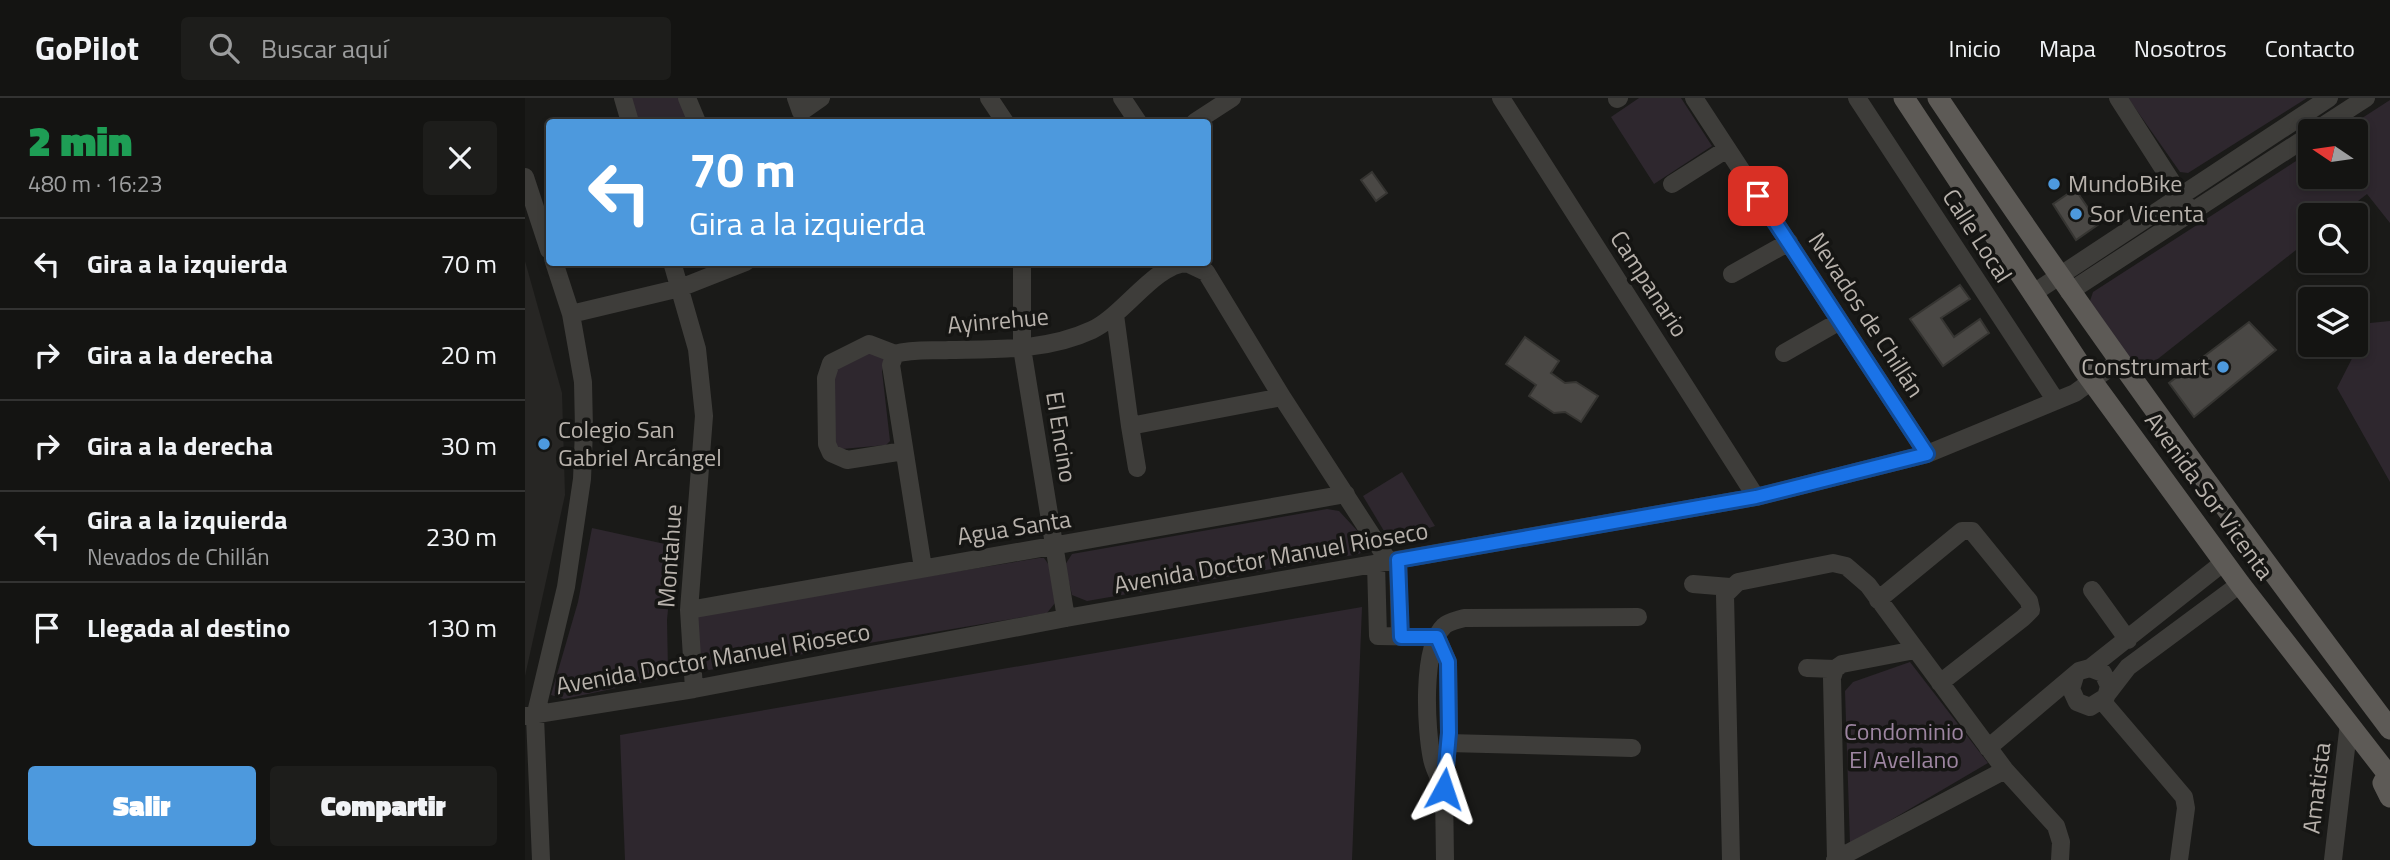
<!DOCTYPE html>
<html lang="es">
<head>
<meta charset="utf-8">
<style>
	:root { --surface:#141412; --page:#1d1d1b; --text:#f1f3f6; --muted:#9d9e9f; --line:#333332; --accent:#4d99dd }
	body { margin:0; font-family:"Titillium Web",sans-serif; background:var(--page); color:var(--text); height:100vh; display:flex; flex-direction:column; font-size:26px; white-space:nowrap }
	* { box-sizing:border-box; margin:0 }
	p { font-size:23px; color:var(--muted) }
	.icon { flex:none; width:38px; height:38px; fill:none; stroke:currentColor; stroke-width:2; stroke-linecap:round; stroke-linejoin:round }
	.map { position:relative; flex:1; overflow:hidden }
	.drawer { display:flex; flex-direction:column; background:var(--surface); width:525px }
	.drawer>* { flex:none }
	.top-card { position:absolute; left:21px; top:21px; width:665px; height:147px; border-radius:7px; box-shadow:0 4px 10px #0003,0 0 0 2px var(--line); background:#4d99dd; color:#fff; overflow:hidden }
	.needle { width:46px; rotate:283deg }
	.fabs { position:absolute; left:1773px; top:21px; display:grid; gap:14px }
	.fabs a { display:grid; place-items:center; width:70px; height:70px; border-radius:7px; background:var(--surface); box-shadow:0 4px 10px #0003,0 0 0 2px var(--line); font-size:35px }
	.pin { position:absolute; display:grid; place-items:center; width:60px; height:60px; color:#fff; margin:-30px; border-radius:14px; box-shadow:0 4px 10px #0006 }
	.me { position:absolute; width:77px; margin:-38px; rotate:5deg; stroke-linejoin:round; filter:drop-shadow(0 0 5px #0008) }
	.turn { display:flex; align-items:center; gap:24px; height:147px; padding:0 28px; font-size:32px }
	.turn .icon { width:91px; height:91px; stroke-width:2.5 }
	.turn b { display:block; font-size:49px; line-height:60px }
	.round { display:grid; place-items:center; flex:none; width:74px; height:74px; border-radius:7px; background:var(--page) }
	.overview { display:flex; align-items:center; justify-content:space-between; height:119px; padding:0 28px }
	h1 { font-size:42px; font-weight:800; line-height:52px; color:#1e9e55 }
	.cta { display:flex; gap:14px; margin-top:auto; padding:14px 28px }
	.cta a { flex:1; height:80px; border-radius:7px; background:var(--accent); color:#fff; font-size:28px; font-weight:800; line-height:80px; text-align:center }
	.cta a+a { background:var(--page); color:var(--text) }
	ul { padding:0; list-style:none }
	li { display:flex; align-items:center; gap:21px; height:91px; padding:0 28px; border-top:2px solid var(--line) }
	li div { flex:1 }
	li b { display:block; font-size:26px }
	li em { font-style:normal }
	header { display:flex; align-items:center; gap:42px; box-sizing:border-box; height:98px; padding:0 35px; background:var(--surface); border-bottom:2px solid var(--line) }
	header strong { font-size:33px }
	nav { display:flex; gap:38px; margin-inline-start:auto; font-size:24px }
	.search { width:490px; height:63px; background:var(--page); display:flex; align-items:center; gap:18px; box-sizing:border-box; padding:0 24px; border-radius:7px; color:var(--muted); font-size:26px }
	main { display:flex; flex:1; min-height:0 }
	.map>svg:first-child { display:block }
</style>
</head>
<body>
<header>
<strong>GoPilot</strong>
<div class="search"><svg class="icon" aria-label="search" viewBox="0 0 24 24"><circle cx="10" cy="10" r="6"/><path d="M15 15l6 6"/></svg>Buscar aquí</div>
<nav><a>Inicio</a><a>Mapa</a><a>Nosotros</a><a>Contacto</a></nav>
</header>
<main>
<section class="drawer">
<div class="overview"><div><h1>2 min</h1><p>480 m · 16:23</p></div><a class="round"><svg class="icon" aria-label="close" viewBox="0 0 24 24"><path d="M6 6l12 12M18 6L6 18"/></svg></a></div>
<ul>
<li><svg class="icon" aria-label="left" viewBox="0 0 24 24"><path d="M17 20v-9H6M10 6l-5 5 5 5"/></svg><div><b>Gira a la izquierda</b></div><em>70 m</em></li>
<li><svg class="icon" aria-label="right" viewBox="0 0 24 24"><path d="M7 20v-9h11M14 6l5 5-5 5"/></svg><div><b>Gira a la derecha</b></div><em>20 m</em></li>
<li><svg class="icon" aria-label="right" viewBox="0 0 24 24"><path d="M7 20v-9h11M14 6l5 5-5 5"/></svg><div><b>Gira a la derecha</b></div><em>30 m</em></li>
<li><svg class="icon" aria-label="left" viewBox="0 0 24 24"><path d="M17 20v-9H6M10 6l-5 5 5 5"/></svg><div><b>Gira a la izquierda</b><p>Nevados de Chillán</p></div><em>230 m</em></li>
<li><svg class="icon" aria-label="arrive" viewBox="0 0 24 24"><path d="M6 21V4h12l-3 4 3 4H6"/></svg><div><b>Llegada al destino</b></div><em>130 m</em></li>
</ul>
<div class="cta"><a>Salir</a><a>Compartir</a></div>
</section>
<div class="map">
<svg width="1865" height="762" viewBox="0 0 1865 762">
	<rect width="100%" height="100%" fill="#1a1a18"/>
	<path fill="#272624" d="M0,163L37,295L40,397L0,578Z"/>
	<path fill="#2e272e" d="M105,0H156L165,24H112Z
		M1114,0H1156L1187,48L1129,86L1086,19Z
		M1603,0H1782L1663,75L1655,74Z
		M1865,2V125L1842,96L1815,117H1785V141L1615,275L1565,203L1568,194L1785,54V79H1830V33H1817Z
		M1865,223V384L1812,290L1845,225Z
		M339,253L363,256L357,273L365,343L361,347L317,351L311,349L307,274Z
		M877,374L910,428L874,440L859,433L838,398Z
		M802,411L814,413L840,441L839,452L834,456L562,503L547,497L540,467L547,456Z
		M67,430L149,448L142,522L143,572L134,581L39,601L26,597L53,504Z
		M514,460H519L524,467L530,505L522,515L184,572L175,567L171,520L178,515Z
		M837,509L827,762H100L95,637Z
		M1385,564L1463,665L1325,746L1320,593L1328,584Z"/>
	<path fill="#4a4845" stroke="#363532" stroke-width="2" d="M847,74L862,95L851,103L836,82Z
		M1550,91L1574,126L1551,142L1528,106Z
		M1435,187L1445,201L1416,220L1429,239L1455,221L1464,235L1418,268L1385,221Z
		M1724,224L1751,252L1669,319L1644,285Z
		M1000,239L1034,263L1026,275L1040,285L1051,284L1073,298L1056,324L1040,314L1029,315L1004,298L1011,287L981,266Z"/>
	<g fill="none" stroke-linecap="round" stroke-linejoin="round">
		<path stroke="#3e3d3a" stroke-width="18" d="M98,0L105,24
			M162,0L172,24
			M271,0L276,14L296,0
			M464,0L480,24
			M597,0L613,24
			M976,0L1231,399
			M1169,0L1402,356
			M1332,0L1531,303
			M1593,0L1661,106
			M1092,1L1094,0
			M670,24L707,0
			M1790,33L1841,0
			M0,79L24,152
			M1147,86L1202,51
			M147,164L172,251L179,318L164,512L169,591
			M497,164V250L541,520
			M1207,176L1264,144
			M1544,194L1785,37
			M1507,196L1804,0
			M46,216L155,190L221,164
			M590,217L605,328L757,299
			M1259,255L1315,223
			M370,256L344,246L306,265L301,280L302,346L306,355L322,362L379,353
			M605,328L612,370
			M873,462L875,539
			M851,466L853,538L912,539
			M398,470L366,267L370,256C387,251 406,253 424,252C471,251 522,253 567,232C598,218 630,166 662,165L681,174L757,299L864,464
			M1168,486L1205,489
			M1567,492L1603,542
			M1353,502L1437,433H1447L1504,503L1506,512L1498,520L1415,585
			M164,512L821,396
			M912,539L923,564L924,635L919,691C915,682 909,671 907,661C901,632 896,550 919,528C923,524 933,522 939,520L1113,519
			M1282,570L1310,571
			M1565,570L1699,464
			M1583,595L1603,569L1715,486
			M1578,604L1659,699L1661,710L1654,762
			M0,618L169,591L541,520L1231,399L1402,356L1550,295L1594,263
			M923,645L1107,650
			M1463,650L1554,573L1565,570L1578,575L1584,588L1581,599L1565,609L1552,604L1546,591L1550,578
			M919,691L920,762
			M1311,761L1307,580L1310,571L1317,566L1390,552
			M16,762L10,619L41,489L57,381L59,332L58,284L46,216L29,164
			M1206,762L1200,497L1213,484L1308,465L1321,468L1343,487L1480,672L1531,728L1536,744L1535,762
			M1310,762L1480,672
			M1808,762L1824,625"/>
		<path stroke="#5d5a56" stroke-width="21" d="M1379,0L1558,271L1715,486L1865,679
			M1413,0C1557,215 1709,424 1865,631
			M1863,676L1858,685L1865,699"/>
	</g>
	<g fill="none" stroke-linecap="round" stroke-linejoin="round">
		<g stroke="#114b97" stroke-width="18">
			<path id="route" d="M919,691L924,635L923,564L912,539H876L873,462L1231,399L1402,356L1233,98"/>
		</g>
		<use href="#route" stroke="#1a73e8" stroke-width="12"/>
	</g>
	<g fill="#4d99dd" stroke="#151513" stroke-width="2.5">
		<circle cx="1529" cy="86" r="7"/>
		<circle cx="1551" cy="116" r="7"/>
		<circle cx="1698" cy="269" r="7"/>
		<circle cx="19" cy="346" r="7"/>
	</g>
	<g text-anchor="middle" stroke-width="7" stroke-linejoin="round" paint-order="stroke">
		<g font-size="24" fill="#b8b2ac" stroke="#151513" text-anchor="start">
			<text x="1543" y="94">MundoBike</text>
			<text x="1565" y="124">Sor Vicenta</text>
			<text x="1684" y="277" text-anchor="end">Construmart</text>
			<text x="33" y="340">Colegio San<tspan x="33" dy="28">Gabriel Arcángel</tspan></text>
		</g>
		<g font-size="24" fill="#b8b2ac" stroke="#151513">
			<text transform="translate(1452 138) rotate(57)" y="8">Calle Local</text>
			<text transform="translate(1124 186) rotate(57)" y="8">Campanario</text>
			<text transform="translate(1341 217) rotate(57)" y="8">Nevados de Chillán</text>
			<text transform="translate(473 223) rotate(-5)" y="8">Ayinrehue</text>
			<text transform="translate(536 339) rotate(81)" y="8">El Encino</text>
			<text transform="translate(1684 398) rotate(54)" y="8">Avenida Sor Vicenta</text>
			<text transform="translate(489 430) rotate(-9)" y="8">Agua Santa</text>
			<text transform="translate(145 458) rotate(-86)" y="8">Montahue</text>
			<text transform="translate(746 460) rotate(-10)" y="8">Avenida Doctor Manuel Rioseco</text>
			<text transform="translate(188 561) rotate(-10)" y="8">Avenida Doctor Manuel Rioseco</text>
			<text transform="translate(1792 690) rotate(-83)" y="8">Amatista</text>
		</g>
		<g font-size="24" fill="#9d85a1" stroke="#151513">
			<text x="1379" y="642">Condominio<tspan x="1379" dy="28">El Avellano</tspan></text>
		</g>
	</g>
</svg>
<div class="fabs">
<a><svg class="needle" viewBox="-14 -14 28 28"><path d="M0-13l5 13h-10z" fill="#e53935"/><path d="M0 13l5-13h-10z" fill="#9d9e9f"/></svg></a>
<a><svg class="icon" aria-label="search" viewBox="0 0 24 24"><circle cx="10" cy="10" r="6"/><path d="M15 15l6 6"/></svg></a>
<a><svg class="icon" aria-label="layers" viewBox="0 0 24 24"><path d="M12 4l9 5-9 5-9-5zM3 14l9 5 9-5"/></svg></a>
</div>
<div class="pin" style="left:1233px;top:98px;background:#d93025"><svg class="icon" aria-label="arrive" viewBox="0 0 24 24"><path d="M6 21V4h12l-3 4 3 4H6"/></svg></div>
<svg class="me" style="left:919px;top:691px" viewBox="-20 -20 40 40"><path d="M0-17L14 15 0 8-14 15z" fill="#1a73e8" stroke="#fff" stroke-width="4"/></svg>
<div class="top-card">
<div class="turn"><svg class="icon" aria-label="left" viewBox="0 0 24 24"><path d="M17 20v-9H6M10 6l-5 5 5 5"/></svg><div><b>70 m</b>Gira a la izquierda</div></div>
</div>
</div>
</main>
</body>
</html>
